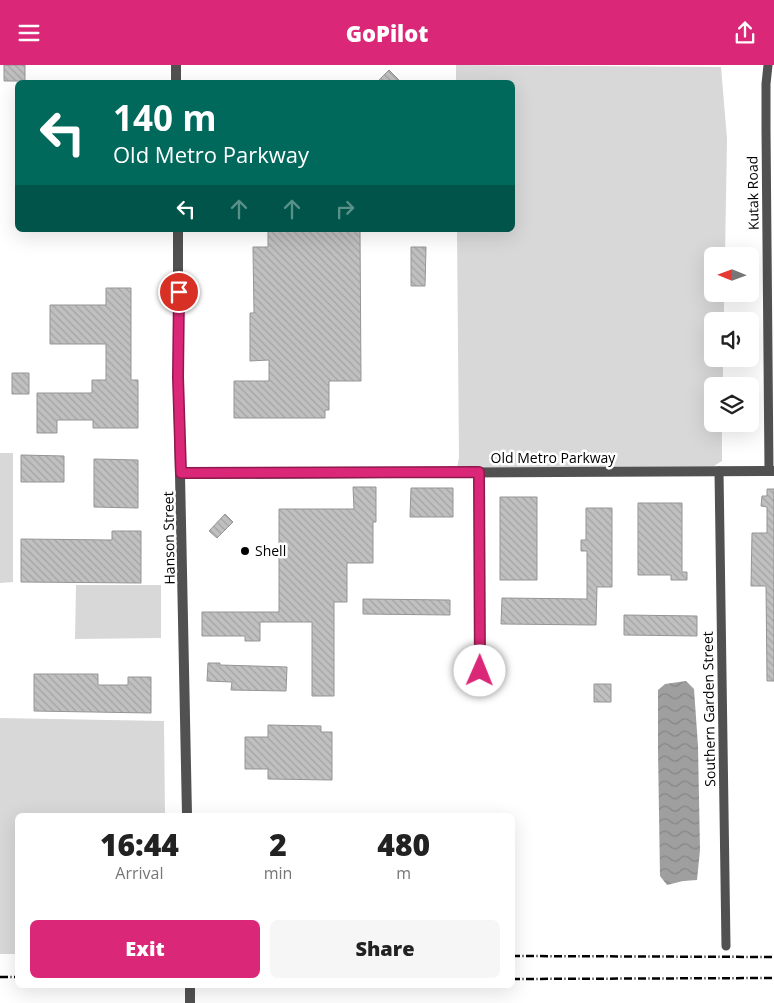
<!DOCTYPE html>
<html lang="en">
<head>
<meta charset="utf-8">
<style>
	:root { --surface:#fff; --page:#f6f6f6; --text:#222; --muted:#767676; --accent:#db2777 }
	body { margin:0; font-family:"Open Sans",sans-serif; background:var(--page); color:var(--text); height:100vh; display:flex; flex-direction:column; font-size:19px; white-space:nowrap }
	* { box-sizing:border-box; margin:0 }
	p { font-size:16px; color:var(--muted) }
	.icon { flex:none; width:28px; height:28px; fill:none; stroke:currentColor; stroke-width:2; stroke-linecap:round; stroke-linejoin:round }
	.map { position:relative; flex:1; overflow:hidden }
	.details { position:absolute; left:15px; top:748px; width:500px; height:175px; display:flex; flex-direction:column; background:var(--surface); border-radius:8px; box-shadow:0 5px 20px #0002 }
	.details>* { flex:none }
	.top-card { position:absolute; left:15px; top:15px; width:500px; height:152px; border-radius:8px; box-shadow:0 5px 20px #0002; background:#00695c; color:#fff; overflow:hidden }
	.needle { width:32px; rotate:271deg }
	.tools { position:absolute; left:704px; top:182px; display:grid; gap:10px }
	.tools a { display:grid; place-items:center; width:55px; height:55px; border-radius:8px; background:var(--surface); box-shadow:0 5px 20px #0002; font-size:25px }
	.pin { position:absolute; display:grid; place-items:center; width:42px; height:42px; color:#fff; margin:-21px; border:2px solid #fff; border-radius:50%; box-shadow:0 1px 5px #0007 }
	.me { position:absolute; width:55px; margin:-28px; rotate:1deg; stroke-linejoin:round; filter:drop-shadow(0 0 4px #0008) }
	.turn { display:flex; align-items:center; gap:18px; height:105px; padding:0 15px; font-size:22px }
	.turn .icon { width:65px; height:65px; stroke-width:2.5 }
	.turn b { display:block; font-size:35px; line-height:42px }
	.lanes { display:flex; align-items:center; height:48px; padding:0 15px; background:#0003; justify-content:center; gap:25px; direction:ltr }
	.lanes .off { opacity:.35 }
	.eta { display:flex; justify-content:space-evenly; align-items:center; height:85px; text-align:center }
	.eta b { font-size:30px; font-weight:800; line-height:35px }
	.primary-button { display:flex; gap:10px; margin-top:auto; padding:10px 15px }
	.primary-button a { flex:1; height:58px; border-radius:8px; background:var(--accent); color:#fff; font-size:20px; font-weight:800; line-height:58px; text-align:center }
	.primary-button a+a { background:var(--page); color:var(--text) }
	header { display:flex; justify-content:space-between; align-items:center; height:65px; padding:0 15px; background:var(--accent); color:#fff; font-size:22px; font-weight:800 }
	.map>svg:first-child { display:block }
</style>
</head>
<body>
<header><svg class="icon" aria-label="menu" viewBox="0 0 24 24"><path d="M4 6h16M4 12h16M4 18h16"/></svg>GoPilot<svg class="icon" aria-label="share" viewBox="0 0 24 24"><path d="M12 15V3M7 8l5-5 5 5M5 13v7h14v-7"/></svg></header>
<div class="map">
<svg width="774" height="938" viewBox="0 0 774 938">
	<defs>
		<pattern id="water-waves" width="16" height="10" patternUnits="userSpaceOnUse" patternTransform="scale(1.25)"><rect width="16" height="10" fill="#9f9f9f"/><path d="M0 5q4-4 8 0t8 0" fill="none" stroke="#878787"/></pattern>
		<pattern id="building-back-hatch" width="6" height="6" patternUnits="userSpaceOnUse" patternTransform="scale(1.25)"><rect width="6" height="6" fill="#c0c0c0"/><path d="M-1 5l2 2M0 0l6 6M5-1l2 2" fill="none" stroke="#a3a3a3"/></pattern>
	</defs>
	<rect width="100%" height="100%" fill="#fff"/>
	<path fill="#d8d8d8" d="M456,0L721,2L727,74L725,191H712V229H724V256H712V294H723V321H712V359H722V396L714,401L457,403L459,393L457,165H512V18L456,17Z
		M0,388H13V517L0,518Z
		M76,520H161V573L75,574Z
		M0,653L164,656L165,750H18L17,889H0Z"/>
	<path fill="url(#water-waves)" d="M686,616L694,624L698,681L700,785L697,815L683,816L667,820L660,811L658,685V625L665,619Z"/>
	<path fill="url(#building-back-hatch)" stroke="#959595" d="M4,0H25V16H4Z
		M389,5L402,18H376Z
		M268,165H360L361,316H329V345H325V353H234V316H269V295L250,296V248H254L253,182H268Z
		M411,182H426L425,221H411Z
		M106,223H131V315H138V363H93V355H57V368H37V328H92V315H106V279H50V240H106Z
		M12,308H29V329H12Z
		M21,390L64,391V417H21Z
		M94,394L138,395V443L94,442Z
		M353,422H376V457H373V498H347V537H334V631H312V557H260V576H245V571H202V547H279V444H354Z
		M411,423H453V452H410Z
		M767,424H774V616H767L766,521H751L752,468H767V442L761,441L762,431H767Z
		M500,432H537V515H500Z
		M638,438H682V507H687V515H671V510H638Z
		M586,443H612V522H597L596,560L501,559L502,533L587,534V486H581V475H586Z
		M225,449L233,457L217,473L209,466Z
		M112,466H141V518L21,517V474L112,475Z
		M363,534L450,535V550L363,549Z
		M624,550L697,551V571L624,570Z
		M208,598H220V600L287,602L286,626L231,625L232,617L207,616Z
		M34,609H98V620H128V612H151V648L34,646Z
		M594,619H611V637H594Z
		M268,660L321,661V667H332V715L268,714V704H245V672H268Z"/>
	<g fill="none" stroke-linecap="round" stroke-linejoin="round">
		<path stroke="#515151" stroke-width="9" d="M768,0L766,19V64L769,406
			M719,406L726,881
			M479,407L480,606"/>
		<path stroke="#515151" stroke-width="10" d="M176,0V18
			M178,165V312L187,750
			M181,409L774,406
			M190,920V938"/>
		<path stroke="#000" stroke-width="2.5" stroke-dasharray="8 2.5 1 2.5" stroke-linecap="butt" d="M512,891L774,892
			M0,912H18
			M512,914L774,913"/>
	</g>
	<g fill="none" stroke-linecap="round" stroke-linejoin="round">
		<g stroke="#8e194d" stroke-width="12">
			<path id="route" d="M179,227L178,312L181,408L479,407L480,606"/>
		</g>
		<use href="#route" stroke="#db2777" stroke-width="9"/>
	</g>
	<circle fill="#000" stroke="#fff" stroke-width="2" cx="245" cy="486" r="5"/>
	<g text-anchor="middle" stroke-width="5" stroke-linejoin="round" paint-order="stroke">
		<g font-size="14" fill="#000" stroke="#fff">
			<text transform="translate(753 128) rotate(-91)" y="5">Kutak Road</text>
			<text x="553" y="398">Old Metro Parkway</text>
			<text transform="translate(169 473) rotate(-91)" y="5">Hanson Street</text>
			<text transform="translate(709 644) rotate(-91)" y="5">Southern Garden Street</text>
		</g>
		<g font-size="14" fill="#000" stroke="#fff" text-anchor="start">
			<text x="255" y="491">Shell</text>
		</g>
	</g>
</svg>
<div class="tools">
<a><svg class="needle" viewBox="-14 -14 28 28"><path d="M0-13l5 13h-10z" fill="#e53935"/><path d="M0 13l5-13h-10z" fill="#767676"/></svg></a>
<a><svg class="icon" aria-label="sound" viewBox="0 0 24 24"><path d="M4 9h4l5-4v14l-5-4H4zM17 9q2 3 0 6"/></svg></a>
<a><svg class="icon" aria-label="layers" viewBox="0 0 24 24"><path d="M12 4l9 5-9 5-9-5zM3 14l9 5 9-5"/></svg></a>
</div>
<div class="pin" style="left:179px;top:227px;background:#d93025"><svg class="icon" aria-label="arrive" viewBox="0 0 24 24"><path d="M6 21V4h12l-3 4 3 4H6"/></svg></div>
<svg class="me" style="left:480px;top:606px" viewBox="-20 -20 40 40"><circle r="19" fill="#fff"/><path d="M0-13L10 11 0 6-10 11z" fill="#db2777"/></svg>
<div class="top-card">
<div class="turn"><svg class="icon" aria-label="left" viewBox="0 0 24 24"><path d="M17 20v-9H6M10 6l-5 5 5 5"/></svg><div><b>140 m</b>Old Metro Parkway</div></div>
<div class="lanes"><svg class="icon" aria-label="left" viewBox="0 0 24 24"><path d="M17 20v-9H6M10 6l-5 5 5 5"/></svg><svg class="icon off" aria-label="ahead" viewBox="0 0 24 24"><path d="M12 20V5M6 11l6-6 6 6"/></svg><svg class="icon off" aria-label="ahead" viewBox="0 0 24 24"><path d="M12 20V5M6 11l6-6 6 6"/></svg><svg class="icon off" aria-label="right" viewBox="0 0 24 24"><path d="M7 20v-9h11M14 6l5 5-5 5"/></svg></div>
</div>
<section class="details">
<div class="eta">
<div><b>16:44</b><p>Arrival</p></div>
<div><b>2</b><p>min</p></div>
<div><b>480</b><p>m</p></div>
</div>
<div class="primary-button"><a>Exit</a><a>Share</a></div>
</section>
</div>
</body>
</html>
